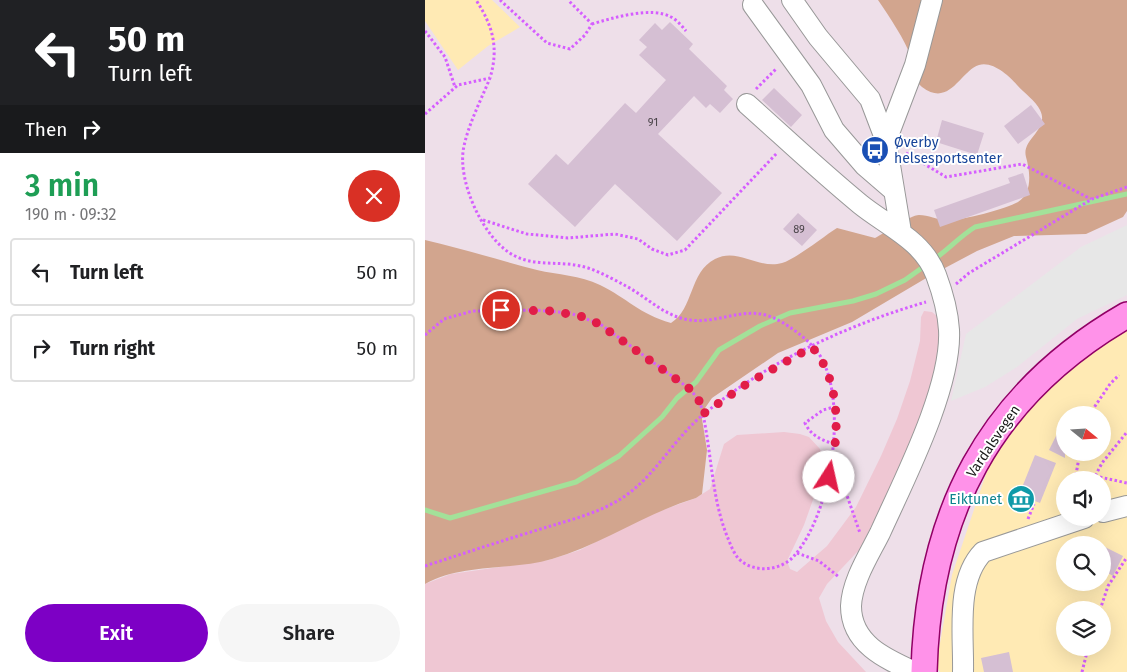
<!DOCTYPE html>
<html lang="en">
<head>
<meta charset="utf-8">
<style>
	:root { --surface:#fff; --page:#f6f6f6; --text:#202124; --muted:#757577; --line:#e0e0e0; --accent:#7d00c5 }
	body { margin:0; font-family:"Fira Sans",sans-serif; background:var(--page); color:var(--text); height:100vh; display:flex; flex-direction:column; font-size:19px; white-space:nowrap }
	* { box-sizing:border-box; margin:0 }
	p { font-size:16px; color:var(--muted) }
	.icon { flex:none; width:28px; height:28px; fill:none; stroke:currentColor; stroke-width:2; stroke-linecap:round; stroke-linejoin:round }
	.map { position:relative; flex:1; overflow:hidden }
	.drawer { display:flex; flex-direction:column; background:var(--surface); width:425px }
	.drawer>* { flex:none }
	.hud { background:#202124; color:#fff; overflow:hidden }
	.needle { width:32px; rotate:108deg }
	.fabs { position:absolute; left:631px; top:406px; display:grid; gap:10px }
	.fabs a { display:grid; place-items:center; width:55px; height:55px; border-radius:50%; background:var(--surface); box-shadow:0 5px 20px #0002; font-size:25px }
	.pin { position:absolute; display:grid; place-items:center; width:42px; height:42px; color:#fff; margin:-21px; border:2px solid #fff; border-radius:50%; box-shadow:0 1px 5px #0007 }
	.me { position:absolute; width:55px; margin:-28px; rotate:10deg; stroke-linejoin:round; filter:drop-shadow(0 0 4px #0008) }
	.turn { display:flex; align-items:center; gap:18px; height:105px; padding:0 25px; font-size:22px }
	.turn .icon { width:65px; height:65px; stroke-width:2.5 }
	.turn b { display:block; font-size:35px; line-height:42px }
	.then { display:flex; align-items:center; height:48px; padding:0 25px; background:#0003; gap:10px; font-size:19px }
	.round { display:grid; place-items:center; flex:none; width:52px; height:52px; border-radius:26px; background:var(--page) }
	.overview { display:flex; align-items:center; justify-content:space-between; height:85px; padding:0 25px }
	h1 { font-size:30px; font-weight:600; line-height:38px; color:#1e9e55 }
	.cta { display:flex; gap:10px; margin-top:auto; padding:10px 25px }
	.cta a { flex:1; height:58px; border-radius:30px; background:var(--accent); color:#fff; font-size:20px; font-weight:600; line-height:58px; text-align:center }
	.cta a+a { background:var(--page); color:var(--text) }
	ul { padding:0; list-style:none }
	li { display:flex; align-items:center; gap:15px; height:68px; margin:0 10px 8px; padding:0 15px; border:2px solid var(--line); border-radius:5px }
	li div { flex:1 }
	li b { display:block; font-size:19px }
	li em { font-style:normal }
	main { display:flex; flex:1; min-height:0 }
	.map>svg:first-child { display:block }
</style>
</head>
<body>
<main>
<section class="drawer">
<div class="hud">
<div class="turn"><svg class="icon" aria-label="left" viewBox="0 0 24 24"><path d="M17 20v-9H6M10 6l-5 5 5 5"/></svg><div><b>50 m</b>Turn left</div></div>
<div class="then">Then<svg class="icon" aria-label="right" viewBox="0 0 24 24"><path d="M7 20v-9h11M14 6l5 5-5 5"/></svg></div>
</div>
<div class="overview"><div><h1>3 min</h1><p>190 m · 09:32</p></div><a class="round" style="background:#d93025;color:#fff"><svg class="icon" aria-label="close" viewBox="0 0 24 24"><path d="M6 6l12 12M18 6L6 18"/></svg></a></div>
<ul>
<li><svg class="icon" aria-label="left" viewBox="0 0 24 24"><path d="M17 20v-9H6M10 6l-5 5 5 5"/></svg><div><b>Turn left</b></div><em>50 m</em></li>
<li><svg class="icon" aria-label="right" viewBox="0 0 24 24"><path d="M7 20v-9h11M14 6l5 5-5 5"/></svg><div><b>Turn right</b></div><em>50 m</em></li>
</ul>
<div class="cta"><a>Exit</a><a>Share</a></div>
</section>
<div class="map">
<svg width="702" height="672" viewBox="0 0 702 672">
	<rect width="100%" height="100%" fill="#eedfe9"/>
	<path fill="#efc7d3" d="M499,311L507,312L513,317L514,357L508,380L475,471L434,550L402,584L394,598L401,621L413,642L441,672H0V584L26,574L124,560L155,550L221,516L271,498L285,489L299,444L312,435L359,432L375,434L384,437L395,449L399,464L395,480L379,525L362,561L365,569L372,572L402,546L431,507L456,456L472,419L485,381L495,341L496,317Z"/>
	<path fill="#d2a58e" d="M453,0H702V211L698,217L661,234L589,236L552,251L503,277L427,322L353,353L287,398L278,411L277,419L282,450L277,494L271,498C221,513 178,544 127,559C86,571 38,563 0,584V240C38,249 74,260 112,270C133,275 155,275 175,285C202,298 214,314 246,323C269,309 264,272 290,259C313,247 334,270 357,263C371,259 399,236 412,228L450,238C460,233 485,215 494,215C504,215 514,221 524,220C538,220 581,209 593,202C608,193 605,171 601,157C596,139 625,130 615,110C611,101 599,93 592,85C584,76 568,61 554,65C535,71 525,108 497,87C489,81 490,68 487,59C479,38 465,18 453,0Z"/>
	<path fill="#ffeab4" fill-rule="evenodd" d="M0,0H67L95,27L63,46L33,70L0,21Z
		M702,328V672H515L511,666L527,575L564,465L611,399L656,358ZM640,415H678V452H640ZM640,480H678V518H640ZM640,545H678V582H640ZM640,610H678V648H640Z"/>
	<path fill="#e7e7e7" d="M702,225V295L652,319L592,367L560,387L526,401L541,334L656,247Z"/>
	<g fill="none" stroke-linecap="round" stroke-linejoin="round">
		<path stroke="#a3e199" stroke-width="5" d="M508,260C523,250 534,237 550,227L702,194
			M0,510L25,518L151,482L194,456L237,417L252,398L271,382L294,350L335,326L365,313L428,301L451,294L480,280L501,265"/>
	</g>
	<path fill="#d5bfd3" d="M245,22L268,44L264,49L302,86L299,90L308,99L295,113L285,104L281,108L269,96L233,134L297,193L252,241L190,184L150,227L103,184L131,154L143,165L200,103L211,113L241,80L214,55L222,47L214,40L230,23L237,30Z
		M349,88L377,115L366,127L337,100Z
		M606,105L620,124L593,144L579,126Z
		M517,120L559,133L552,155L511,142Z
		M598,173L605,195L515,227L509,210L585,183L583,178Z
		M373,213L392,230L377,246L358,229Z
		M640,418V458L624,450Z
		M610,455L631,463L615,503L594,495Z
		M678,546L698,556L688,576L678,570Z
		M584,652L588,672H559L556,658Z"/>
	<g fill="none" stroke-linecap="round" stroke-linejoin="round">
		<g stroke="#989898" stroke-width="22">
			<path id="minor" d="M367,0L393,37L445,99L461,141
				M328,5L386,85L409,130L440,166L469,191
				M322,104C359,137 396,172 435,204C462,226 498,240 511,275C517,291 523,313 524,330C527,387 479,480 455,533C444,555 427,581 426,606C426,644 461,659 490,672
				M476,232L461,141L490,65L507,0
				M678,512L702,506
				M538,672C539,635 530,581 558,552L659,518"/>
		</g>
		<g stroke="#910065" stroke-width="28">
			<path id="major" d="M499,672C503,515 563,395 702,315"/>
		</g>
		<path stroke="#d55eff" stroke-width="3" stroke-dasharray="2.5 2.5" stroke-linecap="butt" d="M75,0L122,43L145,49L160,35L167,24L143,0
			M167,24C187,18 227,6 246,17C252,20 257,26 261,31
			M0,31L20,57L30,87
			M331,89L351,69
			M0,114L33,85L65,78C74,48 68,26 51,0
			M481,153L521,177L597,164L666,199
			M58,220L102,234L143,238L190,234L213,239L227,249L243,255L260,250L352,153
			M531,284L544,273L667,199L702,187
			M0,335L19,319L48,311L110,310L145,313L175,324L265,389L275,402C287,447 285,493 302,536C305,543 308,552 313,558C328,574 356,571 369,556C406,514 422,410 398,361C390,344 367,327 351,319C322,304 295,324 265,320C240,317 222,297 201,286C190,280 177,273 166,269C139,259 114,268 90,256C59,241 31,180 39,146C44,123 56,100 65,78
			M664,415L685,384L694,375
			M409,444C397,440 386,436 380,423L398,410L409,407
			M407,465L418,484L435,533
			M670,476L702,483
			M650,480L655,452
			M668,480L677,463L702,432
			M603,519L609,504
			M372,553L394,561L414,577
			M0,566C40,553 79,540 119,528C145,520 174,513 197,498C230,477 248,439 279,414C342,362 422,325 501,302
			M675,610L683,586L702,557
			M657,672L663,648"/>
		<use href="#minor" stroke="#fff" stroke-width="20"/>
		<use href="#major" stroke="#ff92e9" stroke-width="25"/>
	</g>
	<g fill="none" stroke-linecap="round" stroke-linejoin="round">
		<path stroke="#e11d48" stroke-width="9" stroke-dasharray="0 16.2" d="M76,310L128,311L159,317L174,324L265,389L275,402L278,414L323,383L387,347C416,380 415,436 404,477"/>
	</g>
	<defs>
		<g id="bus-disc" transform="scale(1.4375)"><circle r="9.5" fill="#1a4fb4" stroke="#fff"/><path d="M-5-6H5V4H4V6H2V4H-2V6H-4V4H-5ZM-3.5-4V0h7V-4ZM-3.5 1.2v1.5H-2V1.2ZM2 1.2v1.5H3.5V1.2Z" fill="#fff"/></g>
		<g id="museum-disc" transform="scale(1.4375)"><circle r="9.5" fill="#0f9aa8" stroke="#fff"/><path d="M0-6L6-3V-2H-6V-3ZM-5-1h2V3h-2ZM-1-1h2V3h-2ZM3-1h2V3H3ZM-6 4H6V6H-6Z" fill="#fff"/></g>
	</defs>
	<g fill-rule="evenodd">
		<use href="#bus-disc" x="450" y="150"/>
		<use href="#museum-disc" x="596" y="499"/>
	</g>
	<g text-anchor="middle" stroke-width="4" stroke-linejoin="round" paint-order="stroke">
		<g font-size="11" fill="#4a4449">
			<text x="228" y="126">91</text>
			<text x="374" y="233">89</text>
		</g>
		<g font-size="14" fill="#164399" stroke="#fff" text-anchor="start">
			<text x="469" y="147">Øverby<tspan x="469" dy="16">helsesportsenter</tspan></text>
		</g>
		<g font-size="14" fill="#1b1b1b" stroke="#fff">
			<text transform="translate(568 441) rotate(-56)" y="5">Vardalsvegen</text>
		</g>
		<g font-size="14" fill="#0d838f" stroke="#fff" text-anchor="end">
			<text x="577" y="504">Eiktunet</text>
		</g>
	</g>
</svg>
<div class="fabs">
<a><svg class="needle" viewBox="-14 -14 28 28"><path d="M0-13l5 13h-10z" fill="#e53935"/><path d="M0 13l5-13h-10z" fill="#757577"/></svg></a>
<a><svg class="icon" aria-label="sound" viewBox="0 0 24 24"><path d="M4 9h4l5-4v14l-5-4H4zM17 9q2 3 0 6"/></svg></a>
<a><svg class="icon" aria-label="search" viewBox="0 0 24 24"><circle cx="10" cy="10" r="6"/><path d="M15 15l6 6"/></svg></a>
<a><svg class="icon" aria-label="layers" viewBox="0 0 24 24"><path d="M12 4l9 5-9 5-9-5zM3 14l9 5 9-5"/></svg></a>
</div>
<div class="pin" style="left:76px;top:310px;background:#d93025"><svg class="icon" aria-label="arrive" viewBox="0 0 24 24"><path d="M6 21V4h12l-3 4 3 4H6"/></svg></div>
<svg class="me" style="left:404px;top:477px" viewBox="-20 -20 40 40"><circle r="19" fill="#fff"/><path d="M0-13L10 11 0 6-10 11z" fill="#e11d48"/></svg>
</div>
</main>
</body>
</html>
